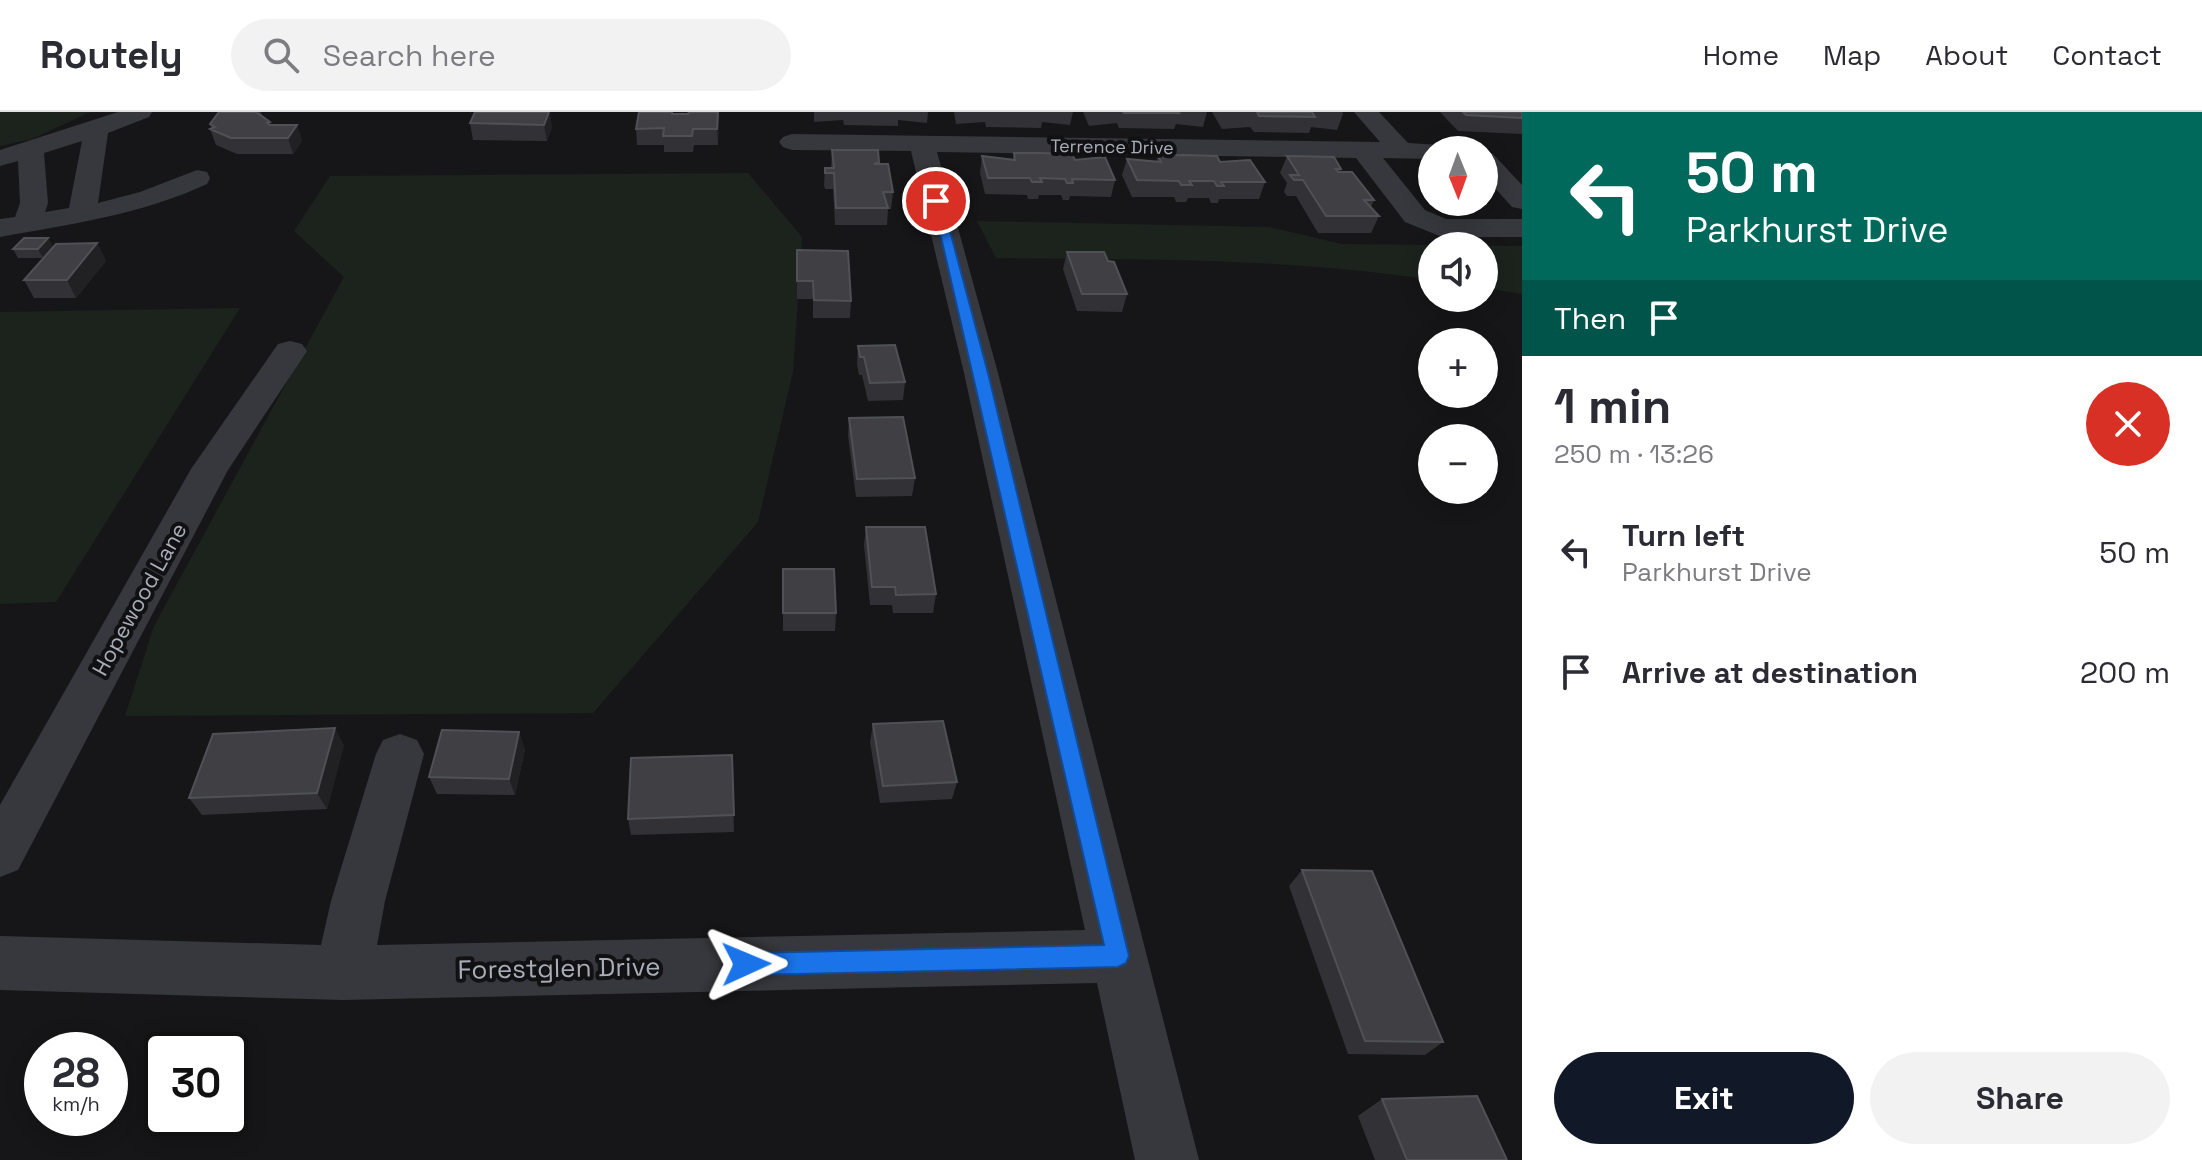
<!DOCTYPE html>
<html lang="en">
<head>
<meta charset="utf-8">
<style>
	:root { --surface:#fff; --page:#f2f2f3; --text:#2b2b33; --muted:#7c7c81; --line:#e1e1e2; --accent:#111827 }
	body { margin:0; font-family:"Space Grotesk",sans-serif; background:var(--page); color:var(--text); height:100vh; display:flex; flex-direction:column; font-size:30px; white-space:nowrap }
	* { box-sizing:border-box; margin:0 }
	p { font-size:26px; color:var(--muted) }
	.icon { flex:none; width:44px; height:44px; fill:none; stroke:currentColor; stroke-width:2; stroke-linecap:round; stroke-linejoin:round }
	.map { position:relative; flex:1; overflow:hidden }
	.side { display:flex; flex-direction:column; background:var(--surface); width:680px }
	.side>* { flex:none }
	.top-card { background:#00695c; color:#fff; overflow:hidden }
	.needle { width:52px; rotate:179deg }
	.buttons { position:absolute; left:1418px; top:24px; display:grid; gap:16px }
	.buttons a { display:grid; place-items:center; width:80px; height:80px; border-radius:50%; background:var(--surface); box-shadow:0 4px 20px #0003; font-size:40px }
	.speed { position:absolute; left:24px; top:920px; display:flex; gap:16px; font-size:40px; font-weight:700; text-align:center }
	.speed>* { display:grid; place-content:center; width:104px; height:104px; border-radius:50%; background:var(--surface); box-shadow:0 4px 20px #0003; line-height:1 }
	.speed small { font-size:20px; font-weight:400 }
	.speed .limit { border:4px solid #111; border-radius:12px; background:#fff; color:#111 }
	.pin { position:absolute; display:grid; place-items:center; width:68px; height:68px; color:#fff; margin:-34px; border:4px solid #fff; border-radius:50%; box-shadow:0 2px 8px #0007 }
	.me { position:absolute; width:88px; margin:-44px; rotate:89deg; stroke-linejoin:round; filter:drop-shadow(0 0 6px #0008) }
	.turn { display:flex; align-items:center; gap:28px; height:168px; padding:0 32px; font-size:36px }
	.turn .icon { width:104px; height:104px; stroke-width:2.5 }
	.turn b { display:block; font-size:56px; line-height:68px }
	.then { display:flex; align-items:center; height:76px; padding:0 32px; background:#0003; gap:16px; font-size:30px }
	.round { display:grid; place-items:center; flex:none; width:84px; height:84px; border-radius:42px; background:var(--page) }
	.headline { display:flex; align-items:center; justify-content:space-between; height:136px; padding:0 32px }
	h1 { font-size:48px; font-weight:700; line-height:60px }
	.action { display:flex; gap:16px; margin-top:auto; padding:16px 32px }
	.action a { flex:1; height:92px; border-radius:48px; background:var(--accent); color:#fff; font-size:32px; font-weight:700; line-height:92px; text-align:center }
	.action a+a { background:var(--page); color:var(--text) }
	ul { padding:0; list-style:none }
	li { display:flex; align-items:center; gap:24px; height:120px; padding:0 32px }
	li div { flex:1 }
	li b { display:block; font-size:30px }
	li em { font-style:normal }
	header { display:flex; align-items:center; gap:48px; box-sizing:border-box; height:112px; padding:0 40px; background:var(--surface); border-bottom:2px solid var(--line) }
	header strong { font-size:38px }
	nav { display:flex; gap:44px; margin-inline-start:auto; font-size:28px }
	.search { width:560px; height:72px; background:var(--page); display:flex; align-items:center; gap:20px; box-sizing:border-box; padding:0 28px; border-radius:44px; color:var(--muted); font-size:30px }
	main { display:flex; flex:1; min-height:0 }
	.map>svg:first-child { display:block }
</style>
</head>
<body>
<header>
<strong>Routely</strong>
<div class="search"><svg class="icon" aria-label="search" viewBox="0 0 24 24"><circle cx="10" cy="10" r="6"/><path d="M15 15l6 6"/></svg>Search here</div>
<nav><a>Home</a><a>Map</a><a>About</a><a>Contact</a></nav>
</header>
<main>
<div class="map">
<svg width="1522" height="1048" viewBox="0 0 1522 1048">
	<rect width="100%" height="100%" fill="#161618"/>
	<path fill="#1c231d" d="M0,0H90L32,27L0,34Z
		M748,61L802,125L793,260L758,410L593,601L125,604L154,514L344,165L294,119L330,64Z
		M977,109L1269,115L1342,132L1522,134V182L1484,176V134H1432V168C1285,146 1144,147 996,146Z
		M240,196L56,490L0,492V200Z"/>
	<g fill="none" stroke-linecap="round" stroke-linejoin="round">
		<path fill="#37383d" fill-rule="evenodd" d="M118,0H152L149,5L108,21L98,91L140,80L197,58L207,60L210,66L207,72C140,103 71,112 0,125V107L15,105L20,91L18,49L0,54V38ZM82,29L69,96L45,100L48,91L44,41Z
			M1354,0H1379L1408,31L1441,33L1444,38H1432V47L1383,46L1425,98L1446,107H1522V125H1442L1405,110L1356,46L937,40L998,261L1199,1048H1135L1097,871L343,888L0,878V824L321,833L331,789L376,642L383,628L400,622L417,628L424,642L385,789L377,833L1085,818L964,261L911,39L792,38L783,35L779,30L783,25L792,22L1380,30Z
			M1484,40L1493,42L1522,73V97L1512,95L1484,64Z
			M290,229L302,232L307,239L228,358L18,758L0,765V693L191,357L278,232Z"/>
	</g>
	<path fill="#323236" d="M219,0H261L262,5L272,13H297L302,29L293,42H237L216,33L210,17H212L210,12Z
		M475,0L552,15L547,29L473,28L470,11Z
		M673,0V2H688L689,0H719L718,33H694L693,40H664V33H637L636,17Z
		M814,0H928L927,11L898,8V14L844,13L843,8L814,10Z
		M954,0H1073L1070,13L1042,10L1041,16L986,15L985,10L956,12Z
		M1083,0H1207L1203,15L1176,12L1174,17L1119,16L1117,11L1089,14Z
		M1212,0H1342L1343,2L1337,18L1311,15L1309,21L1254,20L1250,15L1222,17Z
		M1440,0H1522V22L1458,19Z
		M832,38L878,52L893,80L891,97H888L887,113H835L833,77H825L824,73L825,56H831Z
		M1014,41L1075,48L1115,68L1111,85L1070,84L1069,88H1063L1061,83H1039L1038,87H1028L1027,83L985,82L980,61L982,44L1013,47Z
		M1158,44L1220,50L1265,70L1259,87H1219L1218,91H1211L1209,86H1188L1186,90H1176L1174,85H1132L1122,63L1127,47L1156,50Z
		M1287,44L1341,57L1340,60L1374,88L1371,95L1379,104L1371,121H1318L1296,84H1287L1284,80L1287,71L1280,61Z
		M48,126L53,135L43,146H18L13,137Z
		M97,131L106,149L76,186H34L24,168Z
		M797,138L851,189L850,206H813V187H797Z
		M1067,140L1108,149L1127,182L1122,200L1077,199L1063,157Z
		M858,234L905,270L903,288L868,289L862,263H859L857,252Z
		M849,306L915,366L912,384L856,385L848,324Z
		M866,415L936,482L933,501H893L892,493H870L864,433Z
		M783,457L836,501L835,519H783Z
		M873,612L957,670L952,687L880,691L870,630Z
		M344,633L327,697L202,703L189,686Z
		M525,637L515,683L437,682L429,665Z
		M732,643L734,720L631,723L628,707Z
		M1302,758L1443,930L1425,943L1348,942L1289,774Z
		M1382,987L1507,1048H1375L1358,1004Z"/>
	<path fill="#212124" d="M550,0L552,15L547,29L544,13Z
		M718,0H719L718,33L717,17Z
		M297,13L302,29L293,42L288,26Z
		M48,126L53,135L43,146L38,137Z
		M97,131L106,149L76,186L67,168Z
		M335,616L344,633L327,697L317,681Z
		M519,620L525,637L515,683L509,667Z"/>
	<path fill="#3f3f44" stroke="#4f5156" stroke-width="2" d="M219,0H256L270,10L267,11L270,13H297L288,26H231L210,17L215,15L210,12Z
		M475,0H549L544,13L470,11Z
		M639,0H672V2H688L689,0H718L717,17H693L692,24H663L664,16L636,17Z
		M1123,0H1178L1179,1H1124Z
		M1257,0H1312L1315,5L1259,4Z
		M1463,0H1522V6L1466,3Z
		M832,38H878L879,50L874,52H888L893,80H883L888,96H836L834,61H825V56H834Z
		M1014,41H1040L1072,42L1075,48L1105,45L1115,68L1072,67L1073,71H1067L1065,67L1040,66L1042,70H1032L1030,66H988L982,44L1015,48Z
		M1184,43L1217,44L1220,50L1250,48L1265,70H1221L1224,74H1217L1214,69H1189L1192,73H1181L1179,69L1137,68L1127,47L1161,50L1158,44Z
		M1287,44L1334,45L1341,57H1336L1338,60H1352L1374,88H1364L1379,104H1326L1303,68H1294L1290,63H1299Z
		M24,126H48L38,137H13Z
		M97,131L67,168H24L56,132Z
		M797,138L848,139L851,189L814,188L813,169H797Z
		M1067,140H1104L1108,149L1114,150L1127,182H1082Z
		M895,233L905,270L870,271L864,245H860L858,234Z
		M903,305L915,366L857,367L849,306Z
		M866,415H925L936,482L896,483L895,475H872Z
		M783,457H834L836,501H783Z
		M943,609L957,670L883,674L873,612Z
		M335,616L317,681L189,686L213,622Z
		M442,618L519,620L509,667L429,665Z
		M732,643L734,703L628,707L631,646Z
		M1302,758L1372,759L1443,930L1365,929Z
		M1477,984L1507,1048H1407L1382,987Z"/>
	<path fill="#1a73e8" stroke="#114b97" stroke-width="2" d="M932,86L942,89L988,261L1129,844L1126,851L1118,855L746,863L738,860L734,852L738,844L746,841L1104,833Z"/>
	<g text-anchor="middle" stroke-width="8" stroke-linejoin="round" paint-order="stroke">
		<g font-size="18" fill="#a8adb8" stroke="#111113">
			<text transform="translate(1112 35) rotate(1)" y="6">Terrence Drive</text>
		</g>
		<g font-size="22" fill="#a8adb8" stroke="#111113">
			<text transform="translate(139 487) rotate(-61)" y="8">Hopewood Lane</text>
		</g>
		<g font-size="26" fill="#a8adb8" stroke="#111113">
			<text transform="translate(559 856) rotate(-1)" y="9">Forestglen Drive</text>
		</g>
	</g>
</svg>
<div class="buttons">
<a><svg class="needle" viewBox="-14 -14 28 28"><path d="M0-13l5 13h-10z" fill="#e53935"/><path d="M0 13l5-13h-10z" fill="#7c7c81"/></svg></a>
<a><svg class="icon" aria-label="sound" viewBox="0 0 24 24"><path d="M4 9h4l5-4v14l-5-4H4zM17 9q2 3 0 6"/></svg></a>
<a>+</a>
<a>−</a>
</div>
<div class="speed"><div>28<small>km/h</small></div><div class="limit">30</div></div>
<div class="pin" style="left:936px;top:89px;background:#d93025"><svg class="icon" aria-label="arrive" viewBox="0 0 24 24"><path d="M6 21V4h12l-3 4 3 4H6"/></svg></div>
<svg class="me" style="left:746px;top:852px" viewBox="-20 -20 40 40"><path d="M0-17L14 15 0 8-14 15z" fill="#1a73e8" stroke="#fff" stroke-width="4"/></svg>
</div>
<section class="side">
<div class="top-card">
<div class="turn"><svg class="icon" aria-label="left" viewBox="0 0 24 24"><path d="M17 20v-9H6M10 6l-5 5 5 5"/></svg><div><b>50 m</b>Parkhurst Drive</div></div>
<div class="then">Then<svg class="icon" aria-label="arrive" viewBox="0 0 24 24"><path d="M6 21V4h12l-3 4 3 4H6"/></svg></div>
</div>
<div class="headline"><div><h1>1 min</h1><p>250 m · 13:26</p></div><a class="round" style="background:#d93025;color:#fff"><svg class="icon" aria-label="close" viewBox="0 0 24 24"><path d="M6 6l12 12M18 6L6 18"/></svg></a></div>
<ul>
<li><svg class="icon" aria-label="left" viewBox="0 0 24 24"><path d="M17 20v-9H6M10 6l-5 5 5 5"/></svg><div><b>Turn left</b><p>Parkhurst Drive</p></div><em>50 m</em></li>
<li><svg class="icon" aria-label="arrive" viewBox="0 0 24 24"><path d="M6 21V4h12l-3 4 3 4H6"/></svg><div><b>Arrive at destination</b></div><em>200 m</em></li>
</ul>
<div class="action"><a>Exit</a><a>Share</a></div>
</section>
</main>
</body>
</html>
